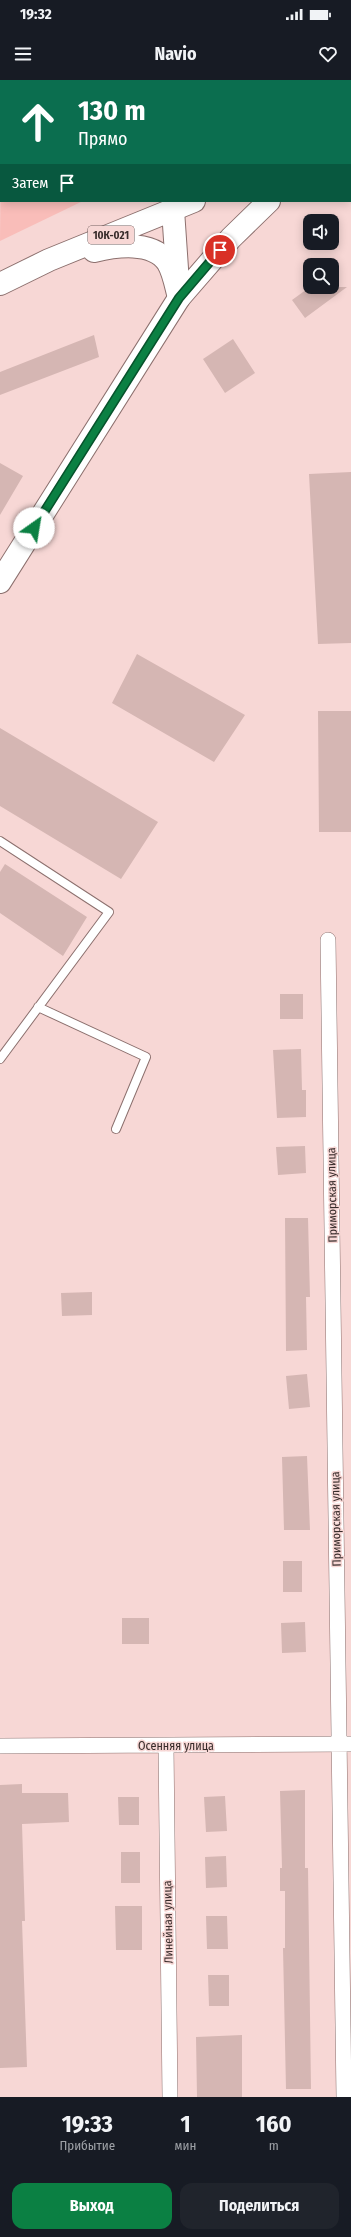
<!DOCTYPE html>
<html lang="ru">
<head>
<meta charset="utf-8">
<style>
	:root { --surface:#171b24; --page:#20242c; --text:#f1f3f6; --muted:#9ea1a6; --accent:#0b8043 }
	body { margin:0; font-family:"Fira Sans Condensed",sans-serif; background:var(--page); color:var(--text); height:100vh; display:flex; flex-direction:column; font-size:15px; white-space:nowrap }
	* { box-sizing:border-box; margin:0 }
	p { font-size:13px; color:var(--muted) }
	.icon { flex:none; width:22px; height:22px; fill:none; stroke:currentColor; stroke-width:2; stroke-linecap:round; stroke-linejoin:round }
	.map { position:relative; height:2017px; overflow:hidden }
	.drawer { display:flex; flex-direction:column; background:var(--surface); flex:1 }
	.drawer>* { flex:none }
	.guide { position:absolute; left:0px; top:0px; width:351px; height:122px; box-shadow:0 2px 10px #0003; background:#0b6e4f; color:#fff; overflow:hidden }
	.controls { position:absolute; left:303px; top:134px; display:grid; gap:8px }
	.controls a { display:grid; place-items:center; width:36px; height:36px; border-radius:8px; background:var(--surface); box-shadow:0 2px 10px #0003; font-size:20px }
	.pin { position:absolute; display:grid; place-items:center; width:34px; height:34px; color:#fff; margin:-17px; border:2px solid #fff; border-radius:50%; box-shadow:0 1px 4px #0007 }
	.me { position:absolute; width:44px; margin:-22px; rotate:32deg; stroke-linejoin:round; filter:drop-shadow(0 0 3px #0008) }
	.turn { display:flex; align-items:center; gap:14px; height:84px; padding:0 12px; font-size:18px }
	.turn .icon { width:52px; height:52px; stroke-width:2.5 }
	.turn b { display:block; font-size:28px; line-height:34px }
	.then { display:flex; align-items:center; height:38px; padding:0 12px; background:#0003; gap:8px; font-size:15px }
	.eta { display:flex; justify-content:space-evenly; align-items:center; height:68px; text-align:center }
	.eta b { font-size:24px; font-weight:700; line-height:28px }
	.button { display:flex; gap:8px; margin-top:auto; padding:8px 12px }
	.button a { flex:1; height:46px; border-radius:12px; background:var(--accent); color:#fff; font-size:16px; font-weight:700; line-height:46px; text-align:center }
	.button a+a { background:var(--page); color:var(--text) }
	.status { display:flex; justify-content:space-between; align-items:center; height:28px; padding:0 20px; background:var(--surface); direction:ltr }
	.status svg { height:11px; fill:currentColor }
	header { display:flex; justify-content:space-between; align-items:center; height:52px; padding:0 12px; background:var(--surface); font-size:18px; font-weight:700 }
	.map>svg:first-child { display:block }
</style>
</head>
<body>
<div class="status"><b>19:32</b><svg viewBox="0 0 49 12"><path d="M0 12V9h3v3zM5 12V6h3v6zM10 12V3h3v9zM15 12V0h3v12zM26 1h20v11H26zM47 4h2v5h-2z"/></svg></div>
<header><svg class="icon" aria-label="menu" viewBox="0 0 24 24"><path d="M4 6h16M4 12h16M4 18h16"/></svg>Navio<svg class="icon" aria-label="heart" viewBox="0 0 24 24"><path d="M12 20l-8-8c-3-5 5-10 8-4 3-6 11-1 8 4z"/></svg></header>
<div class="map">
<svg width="351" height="2017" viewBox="0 0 351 2017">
	<rect width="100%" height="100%" fill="#f7d7d5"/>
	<path fill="#f9bdb9" d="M75,0H351V2L73,1Z
		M1,60V121H83L0,161Z"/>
	<path fill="#d5b6b3" d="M310,207H347L305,238L292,220Z
		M94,255L99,277L0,315V292Z
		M233,259L255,293L225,313L203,279Z
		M0,383L23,396L0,435Z
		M351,392V563L318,564L309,394Z
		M137,574L245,635L214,682L112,623Z
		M318,631H351V752H319Z
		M0,648L158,742L121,799L0,726Z
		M5,784L87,837L63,876L0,833V792Z
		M280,914H303V939H280Z
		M301,969L302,1010H306V1037L277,1038L273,970Z
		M305,1066L306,1093L278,1095L276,1067Z
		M285,1138H308L310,1217H306L307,1270L286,1271Z
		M92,1212V1235L62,1236L61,1213Z
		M307,1294L310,1327L289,1329L286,1296Z
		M307,1376L310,1450H284L282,1377Z
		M283,1481H302V1512H283Z
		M122,1538H149V1564H122Z
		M305,1542L306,1572L282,1573L281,1543Z
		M22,1704V1713H68L69,1742L22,1744L25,1841H22L27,1987L0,1988V1705Z
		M305,1710V1788H308L311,2009H286L283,1868H285V1811H280V1788H282L280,1711Z
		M225,1716L227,1751L206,1752L204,1717Z
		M118,1717H139V1745H119Z
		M121,1772H140V1803H121Z
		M226,1776L227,1807L206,1808L205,1777Z
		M115,1826H142V1870H116Z
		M206,1836H227L228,1869H207Z
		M208,1895H229V1926H209Z
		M242,1955V2017H197L196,1957Z"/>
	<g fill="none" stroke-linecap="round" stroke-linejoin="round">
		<g stroke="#8c706e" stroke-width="10">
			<path id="lane" d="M0,761L109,832L0,979
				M38,927L146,977L116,1049"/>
		</g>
		<g stroke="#8c706e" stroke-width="16">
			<path id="street" d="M328,860L344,2017
				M0,1666L351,1664
				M166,1666L170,2017"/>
		</g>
		<g stroke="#8c706e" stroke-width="24">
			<path id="secondary" d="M0,502L179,218L173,130"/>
		</g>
		<g stroke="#8c706e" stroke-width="24">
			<path id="primary" d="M350,59L351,58
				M94,171C115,166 153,160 168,183C174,193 176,207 179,218
				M0,204L49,180L194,121
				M179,218L231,158L269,121"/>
		</g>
		<path stroke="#9d8785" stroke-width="2.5" stroke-dasharray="3 3" stroke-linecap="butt" d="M72,1L74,0
			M0,54L1,53"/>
		<use href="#lane" stroke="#fff" stroke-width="8"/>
		<use href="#street" stroke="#fff" stroke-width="15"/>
		<use href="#secondary" stroke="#fff" stroke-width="22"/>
		<use href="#primary" stroke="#fff" stroke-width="22"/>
	</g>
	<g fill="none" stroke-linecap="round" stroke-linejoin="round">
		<g stroke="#07532c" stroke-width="10">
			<path id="route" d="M34,448L179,218L220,170"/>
		</g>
		<use href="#route" stroke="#0b8043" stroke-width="7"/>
	</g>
	<g text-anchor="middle" stroke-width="3" stroke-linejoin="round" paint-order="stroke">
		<rect fill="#f7d7d5" stroke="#715f5e" stroke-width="1" x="88" y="146" width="46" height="18" rx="3"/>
		<g font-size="11" font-weight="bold" fill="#382c2b">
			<text x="111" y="159">10К-021</text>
		</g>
		<g font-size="12" fill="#382c2b" stroke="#f7d7d5">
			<text transform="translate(332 1115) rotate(-91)" y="4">Приморская улица</text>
			<text transform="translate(336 1439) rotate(-91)" y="4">Приморская улица</text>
			<text x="176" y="1670">Осенняя улица</text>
			<text transform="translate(168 1842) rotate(-91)" y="4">Линейная улица</text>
		</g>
	</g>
</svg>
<div class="controls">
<a><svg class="icon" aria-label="sound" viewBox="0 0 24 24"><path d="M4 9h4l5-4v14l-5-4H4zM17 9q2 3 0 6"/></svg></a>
<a><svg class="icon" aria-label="search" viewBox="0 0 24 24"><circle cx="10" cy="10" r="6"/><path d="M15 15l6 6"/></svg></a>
</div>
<div class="pin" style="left:220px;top:170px;background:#d93025"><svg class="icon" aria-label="arrive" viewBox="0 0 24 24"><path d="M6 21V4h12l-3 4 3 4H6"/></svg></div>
<svg class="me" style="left:34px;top:448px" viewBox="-20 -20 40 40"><circle r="19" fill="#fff"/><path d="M0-13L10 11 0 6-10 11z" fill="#0b8043"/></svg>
<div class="guide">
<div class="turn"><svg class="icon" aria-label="ahead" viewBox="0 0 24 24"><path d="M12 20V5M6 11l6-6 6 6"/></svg><div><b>130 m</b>Прямо</div></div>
<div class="then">Затем<svg class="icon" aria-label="arrive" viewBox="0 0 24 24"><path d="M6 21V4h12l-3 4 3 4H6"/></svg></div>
</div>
</div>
<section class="drawer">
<div class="eta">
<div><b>19:33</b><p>Прибытие</p></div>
<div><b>1</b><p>мин</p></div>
<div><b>160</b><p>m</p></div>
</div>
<div class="button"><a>Выход</a><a>Поделиться</a></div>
</section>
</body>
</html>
